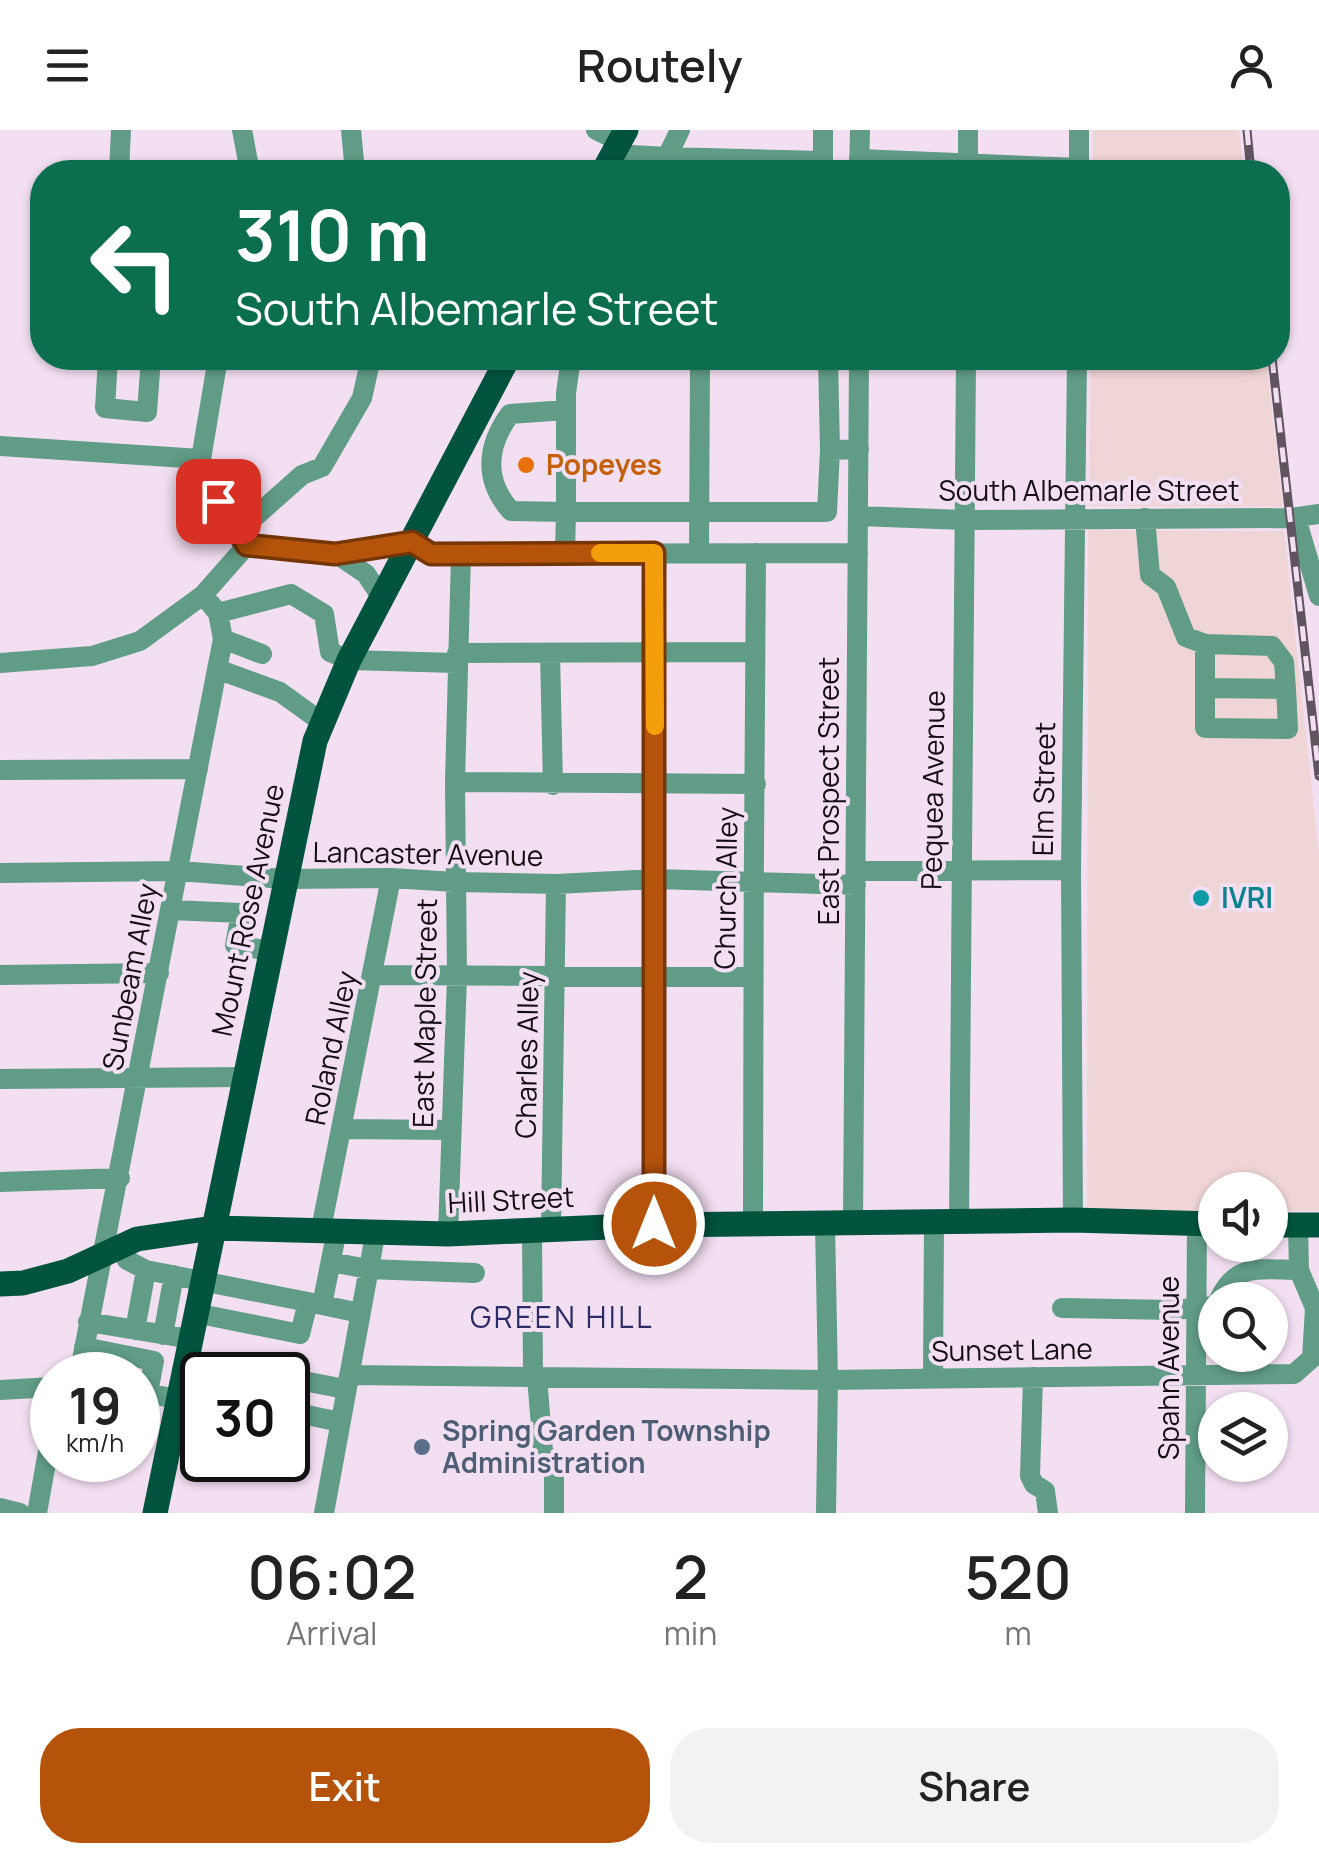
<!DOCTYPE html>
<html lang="en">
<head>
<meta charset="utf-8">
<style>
	:root { --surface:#fff; --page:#f2f2f2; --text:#222; --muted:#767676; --accent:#b45309 }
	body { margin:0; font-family:Manrope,sans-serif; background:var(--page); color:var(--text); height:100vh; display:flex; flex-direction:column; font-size:38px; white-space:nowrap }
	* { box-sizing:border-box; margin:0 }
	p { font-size:32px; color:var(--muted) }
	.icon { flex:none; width:55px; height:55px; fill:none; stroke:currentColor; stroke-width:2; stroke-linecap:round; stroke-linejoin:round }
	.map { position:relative; height:1383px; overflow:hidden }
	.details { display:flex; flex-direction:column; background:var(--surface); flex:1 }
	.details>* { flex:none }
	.top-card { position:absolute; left:30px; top:30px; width:1260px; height:210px; border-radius:40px; box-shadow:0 2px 8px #0004; background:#0b6e4f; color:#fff; overflow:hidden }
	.buttons { position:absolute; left:1198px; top:1042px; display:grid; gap:20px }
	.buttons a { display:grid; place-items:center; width:90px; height:90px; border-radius:50%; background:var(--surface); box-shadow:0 2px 8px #0004; font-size:50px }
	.speed { position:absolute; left:30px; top:1222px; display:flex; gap:20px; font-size:50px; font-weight:700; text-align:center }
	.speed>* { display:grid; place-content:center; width:130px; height:130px; border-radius:50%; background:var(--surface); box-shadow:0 2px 8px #0004; line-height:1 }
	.speed small { font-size:25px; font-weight:400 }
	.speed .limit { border:5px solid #111; border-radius:15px; background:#fff; color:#111 }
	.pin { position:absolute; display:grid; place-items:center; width:85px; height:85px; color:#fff; margin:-42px; border-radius:20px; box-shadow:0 5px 15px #0006 }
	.me { position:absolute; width:110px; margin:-55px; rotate:0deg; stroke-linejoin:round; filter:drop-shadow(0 0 8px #0008) }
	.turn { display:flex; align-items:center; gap:35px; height:210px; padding:0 40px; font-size:45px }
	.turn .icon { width:130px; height:130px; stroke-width:2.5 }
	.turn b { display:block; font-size:70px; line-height:85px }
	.eta { display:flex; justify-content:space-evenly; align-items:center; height:170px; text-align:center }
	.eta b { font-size:60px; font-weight:600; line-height:70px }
	.primary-button { display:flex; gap:20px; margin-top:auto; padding:20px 40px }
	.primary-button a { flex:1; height:115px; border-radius:40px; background:var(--accent); color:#fff; font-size:40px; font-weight:600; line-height:115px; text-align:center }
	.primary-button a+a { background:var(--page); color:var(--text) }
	header { display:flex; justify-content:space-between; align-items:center; height:130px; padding:0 40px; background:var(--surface); font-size:45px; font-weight:600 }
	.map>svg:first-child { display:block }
</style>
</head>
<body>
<header><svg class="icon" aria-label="menu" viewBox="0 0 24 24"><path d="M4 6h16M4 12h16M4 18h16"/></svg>Routely<svg class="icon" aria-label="person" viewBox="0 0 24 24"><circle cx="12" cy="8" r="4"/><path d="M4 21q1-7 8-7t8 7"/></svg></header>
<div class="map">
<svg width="1319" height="1383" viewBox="0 0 1319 1383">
	<rect width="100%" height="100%" fill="#f3dff2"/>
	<path fill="#f0d5d6" d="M1093,0H1239L1244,42H1093Z
		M1091,228H1266L1283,377L1089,376Z
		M1088,400L1284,401L1319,725V1081H1270V1060H1215V1081H1087Z"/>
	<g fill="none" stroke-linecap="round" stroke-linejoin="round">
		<path stroke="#609c86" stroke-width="20" d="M242,0L250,42
			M351,0L355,42
			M596,0L619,11
			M613,24L667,27L680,0
			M667,27L823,31V42
			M859,29L1079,38
			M823,31V0
			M119,42L121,0
			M859,42L860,0
			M968,42V0
			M1079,42V0
			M108,228L105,278L147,282L151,228
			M218,228L201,329L218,371L246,412
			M571,228L566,263V382H827L830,320L859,319
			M828,228L830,320
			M0,316L201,329
			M859,386L964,390L1291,388L1319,384
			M1145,388L1150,445L1166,457L1186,507L1205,514L1272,516L1284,532L1286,559
			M1296,388L1319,466
			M239,401L302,345L322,337L362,268L371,228
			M565,423L566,382L511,381C484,351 486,317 510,284L566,280
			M654,423V1095
			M699,423L700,228
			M382,468L366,444L335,423L412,412L431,424L858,423
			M218,483L291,464L324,484L330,522L349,530L457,533
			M223,509L262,524
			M1205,514V598L1288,599L1286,559L1205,558
			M457,523L755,522
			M550,523L553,655
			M0,533L92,526L140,511L203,465L247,415L335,423
			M217,539L280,562L323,593
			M0,640L198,639
			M455,652L756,654
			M856,741L1071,740
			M0,743L179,741L284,749L391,748L455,752L556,754L655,749L856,755
			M171,780L241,783L235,815L270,821
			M0,845L159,843
			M375,845L752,847
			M0,949L244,947
			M342,999L451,1000
			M0,1052L120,1048
			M1073,1090L1071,740L1077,228
			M825,1093L828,1250L826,1383
			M959,1093L966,228
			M753,1094C752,870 755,647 756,423
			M853,1095L859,228
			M551,1097L556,754
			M532,1098L533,1246
			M321,1099L391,748
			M448,1104L457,846L455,652L461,424
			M119,1115L127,1130L146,1140L308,1172
			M331,1132L368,1139L475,1143
			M1219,1170C1236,1131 1263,1140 1299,1140
			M322,1175L337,1100
			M1062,1178L1174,1180L1215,1176
			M195,1183L300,1204L308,1172L360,1183
			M88,1192L191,1209
			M135,1200L146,1140
			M163,1205L174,1145
			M84,1217L154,1231L148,1263L180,1270
			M187,1231L268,1245
			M79,1245L223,509L218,483L203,465
			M349,1245L828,1250L1294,1244L1312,1228L1315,1178L1299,1140L1298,1095
			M537,1247L543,1321L554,1338V1383
			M1033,1247L1030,1346L1034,1354L1045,1361L1048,1383
			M288,1248L345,1259
			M933,1248L934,1094
			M0,1260L52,1257
			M288,1281L340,1292
			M138,1289L143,1290L148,1263
			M0,1378L20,1383
			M37,1383L52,1299
			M324,1383L376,1100
			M1195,1383L1197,1094"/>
		<path stroke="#00543e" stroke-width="25" d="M603,42L626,0
			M1270,1095H1319
			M0,1154L23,1153L68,1141L137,1109L213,1098L448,1104L654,1095L1073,1090L1215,1094
			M155,1383L315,611L349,530L508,228"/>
		<g stroke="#60555f" stroke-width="9">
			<path id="rail" d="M1247,0L1251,42
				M1272,228L1319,646"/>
		</g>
		<use href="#rail" stroke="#f3dff2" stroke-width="5" stroke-dasharray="15" stroke-linecap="butt"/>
	</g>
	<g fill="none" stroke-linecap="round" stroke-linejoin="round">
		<g stroke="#753606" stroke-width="25">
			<path id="route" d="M218,371L247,415L335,424L412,412L431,424L654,423V1094"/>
		</g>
		<use href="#route" stroke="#b45309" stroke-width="18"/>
		<path stroke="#f59e0b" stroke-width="18" d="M600,423H654L655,596"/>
	</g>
	<circle fill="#e8710a" stroke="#f3dff2" stroke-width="4" cx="526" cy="335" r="10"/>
	<circle fill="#0f9aa8" stroke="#f3dff2" stroke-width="4" cx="1201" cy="768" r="10"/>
	<circle fill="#5c6f8a" stroke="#f3dff2" stroke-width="4" cx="422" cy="1317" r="10"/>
	<g text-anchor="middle" stroke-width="8" stroke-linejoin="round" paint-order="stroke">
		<g font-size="28" font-weight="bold" fill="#c56008" stroke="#f3dff2" text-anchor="start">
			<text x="546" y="345">Popeyes</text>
		</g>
		<g font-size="28" fill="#140d13" stroke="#f3dff2">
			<text x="1089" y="371">South Albemarle Street</text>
			<text transform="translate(1044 659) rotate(-89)" y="10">Elm Street</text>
			<text transform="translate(933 660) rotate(-89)" y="10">Pequea Avenue</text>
			<text transform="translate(829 661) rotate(-90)" y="10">East Prospect Street</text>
			<text transform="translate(428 724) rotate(1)" y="10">Lancaster Avenue</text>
			<text transform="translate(726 758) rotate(-89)" y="10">Church Alley</text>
			<text transform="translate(248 780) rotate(-78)" y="10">Mount Rose Avenue</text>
			<text transform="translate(130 847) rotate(-79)" y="10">Sunbeam Alley</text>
			<text transform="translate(425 883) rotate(-89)" y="10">East Maple Street</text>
			<text transform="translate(331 918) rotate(-78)" y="10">Roland Alley</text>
			<text transform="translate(527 925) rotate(-89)" y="10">Charles Alley</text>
			<text transform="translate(511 1070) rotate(-3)" y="10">Hill Street</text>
			<text transform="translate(1012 1220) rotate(-1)" y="10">Sunset Lane</text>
			<text transform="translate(1169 1238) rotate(-90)" y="10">Spahn Avenue</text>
		</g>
		<g font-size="28" font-weight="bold" fill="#0d838f" stroke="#f3dff2" text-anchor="start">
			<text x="1221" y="778">IVRI</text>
		</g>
		<g font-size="28" font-weight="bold" fill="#4e5e75" stroke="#f3dff2" text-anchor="start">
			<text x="442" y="1311">Spring Garden Township<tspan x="442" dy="32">Administration</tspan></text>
		</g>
		<g font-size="30" letter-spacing="2.5" fill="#2b2c66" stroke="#f3dff2">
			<text x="562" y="1198">GREEN HILL</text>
		</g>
	</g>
</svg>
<div class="buttons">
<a><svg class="icon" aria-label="sound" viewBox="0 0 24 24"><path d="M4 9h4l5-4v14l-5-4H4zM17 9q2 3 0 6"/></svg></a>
<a><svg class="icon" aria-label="search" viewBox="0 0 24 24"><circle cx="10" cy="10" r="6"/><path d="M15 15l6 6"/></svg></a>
<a><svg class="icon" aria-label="layers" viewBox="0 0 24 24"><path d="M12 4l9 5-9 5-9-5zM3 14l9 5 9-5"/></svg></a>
</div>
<div class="speed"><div>19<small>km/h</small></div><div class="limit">30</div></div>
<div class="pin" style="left:218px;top:371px;background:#d93025"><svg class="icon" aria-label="arrive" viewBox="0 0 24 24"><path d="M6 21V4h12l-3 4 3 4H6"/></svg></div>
<svg class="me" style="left:654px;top:1094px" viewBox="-20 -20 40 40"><circle r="17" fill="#b45309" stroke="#fff" stroke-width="3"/><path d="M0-11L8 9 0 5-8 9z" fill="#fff"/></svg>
<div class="top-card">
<div class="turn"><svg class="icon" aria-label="left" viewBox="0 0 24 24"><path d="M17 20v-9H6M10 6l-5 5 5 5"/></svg><div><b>310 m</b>South Albemarle Street</div></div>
</div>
</div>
<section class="details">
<div class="eta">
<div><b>06:02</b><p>Arrival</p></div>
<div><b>2</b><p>min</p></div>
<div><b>520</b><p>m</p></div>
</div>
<div class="primary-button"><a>Exit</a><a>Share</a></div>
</section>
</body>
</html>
